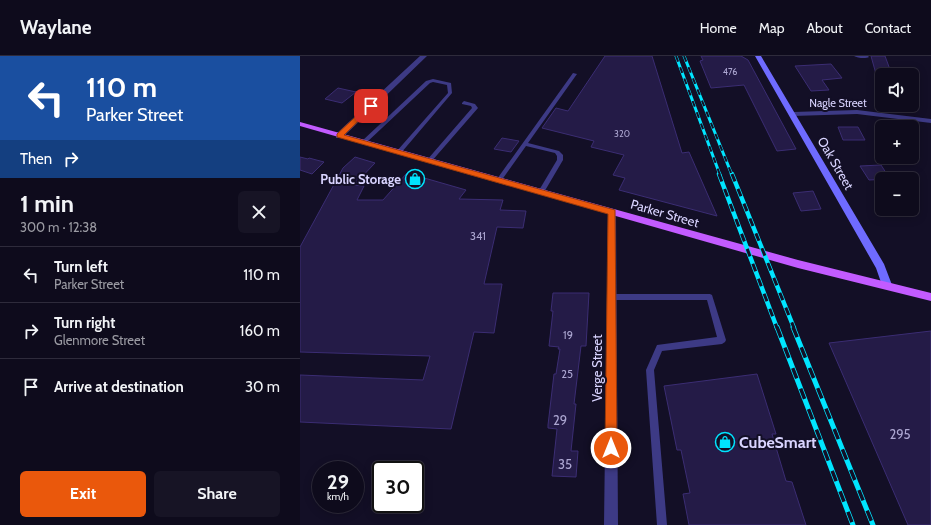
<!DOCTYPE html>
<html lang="en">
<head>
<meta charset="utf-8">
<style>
	:root { --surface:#0e0b1c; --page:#171425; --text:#f1f3f6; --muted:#9b9ba3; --line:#2e2b3b; --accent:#ea580c }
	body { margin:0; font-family:Cabin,sans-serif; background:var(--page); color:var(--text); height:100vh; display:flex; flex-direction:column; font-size:15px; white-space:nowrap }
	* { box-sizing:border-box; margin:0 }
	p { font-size:13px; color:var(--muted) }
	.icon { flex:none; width:22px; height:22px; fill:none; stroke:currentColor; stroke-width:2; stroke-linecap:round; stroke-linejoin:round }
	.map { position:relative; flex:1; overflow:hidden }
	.drawer { display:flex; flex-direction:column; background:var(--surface); width:300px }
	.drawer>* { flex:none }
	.banner { background:#1a4fa0; color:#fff; overflow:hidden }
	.tools { position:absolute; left:575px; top:12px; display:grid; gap:8px }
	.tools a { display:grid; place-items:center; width:44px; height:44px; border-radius:6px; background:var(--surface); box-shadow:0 2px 10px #0003,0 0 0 1px var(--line); font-size:20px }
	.speed { position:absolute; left:12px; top:405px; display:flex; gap:8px; font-size:20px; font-weight:700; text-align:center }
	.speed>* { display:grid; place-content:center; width:52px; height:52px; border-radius:50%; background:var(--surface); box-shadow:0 2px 10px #0003,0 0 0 1px var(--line); line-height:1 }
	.speed small { font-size:10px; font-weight:400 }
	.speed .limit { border:2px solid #111; border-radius:6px; background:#fff; color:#111 }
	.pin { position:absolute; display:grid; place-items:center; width:34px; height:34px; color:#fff; margin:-17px; border-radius:8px; box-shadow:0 2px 6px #0006 }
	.me { position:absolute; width:44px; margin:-22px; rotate:0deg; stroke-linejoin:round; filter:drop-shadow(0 0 3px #0008) }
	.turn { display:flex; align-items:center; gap:14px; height:84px; padding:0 20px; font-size:18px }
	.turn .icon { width:52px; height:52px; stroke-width:2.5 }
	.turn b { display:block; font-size:28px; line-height:34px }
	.then { display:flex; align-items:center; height:38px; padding:0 20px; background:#0003; gap:8px; font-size:15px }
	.round { display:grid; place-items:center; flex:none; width:42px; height:42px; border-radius:6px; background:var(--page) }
	.head { display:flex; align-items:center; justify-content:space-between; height:68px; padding:0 20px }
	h1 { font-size:24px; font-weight:700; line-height:30px }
	.action { display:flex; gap:8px; margin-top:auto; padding:8px 20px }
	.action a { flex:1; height:46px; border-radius:6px; background:var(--accent); color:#fff; font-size:16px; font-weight:700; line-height:46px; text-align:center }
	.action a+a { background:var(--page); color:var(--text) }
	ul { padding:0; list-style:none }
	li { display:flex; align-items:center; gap:12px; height:56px; padding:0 20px; border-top:1px solid var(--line) }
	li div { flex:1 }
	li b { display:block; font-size:15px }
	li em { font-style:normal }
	header { display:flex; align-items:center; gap:24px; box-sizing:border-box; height:56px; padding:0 20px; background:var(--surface); border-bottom:1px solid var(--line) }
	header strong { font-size:19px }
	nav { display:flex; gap:22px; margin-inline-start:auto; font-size:14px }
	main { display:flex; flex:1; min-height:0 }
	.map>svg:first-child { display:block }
</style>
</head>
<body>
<header>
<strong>Waylane</strong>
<nav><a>Home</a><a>Map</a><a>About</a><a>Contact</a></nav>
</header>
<main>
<section class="drawer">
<div class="banner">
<div class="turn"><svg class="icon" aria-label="left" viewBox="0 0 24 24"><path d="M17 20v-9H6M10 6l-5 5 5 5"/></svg><div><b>110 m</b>Parker Street</div></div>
<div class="then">Then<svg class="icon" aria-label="right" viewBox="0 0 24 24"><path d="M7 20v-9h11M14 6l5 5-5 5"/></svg></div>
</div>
<div class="head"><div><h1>1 min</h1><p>300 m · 12:38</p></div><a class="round"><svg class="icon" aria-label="close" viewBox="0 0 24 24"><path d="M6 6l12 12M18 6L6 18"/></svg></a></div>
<ul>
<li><svg class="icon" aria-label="left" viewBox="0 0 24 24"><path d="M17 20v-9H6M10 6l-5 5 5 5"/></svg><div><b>Turn left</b><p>Parker Street</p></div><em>110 m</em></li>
<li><svg class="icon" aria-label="right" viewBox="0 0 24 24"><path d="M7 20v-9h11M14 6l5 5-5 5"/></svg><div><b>Turn right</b><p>Glenmore Street</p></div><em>160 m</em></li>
<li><svg class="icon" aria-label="arrive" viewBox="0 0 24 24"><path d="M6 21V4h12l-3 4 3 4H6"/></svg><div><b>Arrive at destination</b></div><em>30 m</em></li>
</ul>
<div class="action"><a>Exit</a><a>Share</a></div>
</section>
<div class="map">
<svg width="631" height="469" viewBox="0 0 631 469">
	<rect width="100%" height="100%" fill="#130f26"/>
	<path fill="#241b47" stroke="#3b2d73" d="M305,0H352L382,97L389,96L417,160L319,134L325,122L313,119L324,99L291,91L294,85L242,72L256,52L268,55Z
		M401,0H441L448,4L496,93L477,95L444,29L411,32L400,5L403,4Z
		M571,0H585L592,19L576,18Z
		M531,8L542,22L522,24L529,34L511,35L495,10Z
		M38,32L56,36L42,47L25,43Z
		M538,71H558L565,84H543Z
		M202,82L219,85L211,96L194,93Z
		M0,101L8,103L9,102L24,106L12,118L0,114Z
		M55,101L75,107L54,129L64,130L57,144H83L107,117L166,134L159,143L203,144L200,154L226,155L223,172L197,171L184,228H202L194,277L174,276L151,373L0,366V319L123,324L130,300L0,296V191L43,112Z
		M581,109L590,123L569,124L560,110Z
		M513,135L521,153L501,155L493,137Z
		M253,237H289L286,290H281L274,348H276L271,395H278L276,421L252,420L257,373L248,372V369L254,318H256L260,293H258L259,291L249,290L253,255H251Z
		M631,275V469H608L529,287Z
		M457,318L476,378H472L486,425L492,426L506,469H389L383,438L390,437L381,394H377L364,330Z"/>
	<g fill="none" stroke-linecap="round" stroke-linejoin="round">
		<path fill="#3d3a85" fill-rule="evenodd" d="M554,0H568L569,1C566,3 557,2 554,0Z
			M273,17L277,18L228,87L259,95L263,99V104L243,138H239L238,136L257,104V100L255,97L226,90L201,125H197V123Z
			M133,23L151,27L152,37L101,97H97L96,96L148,37L147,29L133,26L130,27L66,87H62V85L126,25Z
			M164,45L175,48L178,52L131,106H127V104L172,52L171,50L162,48V47Z
			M311,238H410L412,239L426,284L425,286L422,288L362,295L354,314L367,469H357L346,314L357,289L417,281L407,244H311L309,243L307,241L309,239Z"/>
		<path fill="#3d3a85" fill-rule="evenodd" d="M120,0H127L42,82H36V78Z
			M557,54L631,63V67L557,58L493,60L489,58L493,56Z
			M312,153L316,156L318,469H304L308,156Z"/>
		<path fill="#6f6bff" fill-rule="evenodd" d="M455,0H461L584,208L592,229L591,232H583L576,212Z"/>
		<path fill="#c25bff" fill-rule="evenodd" d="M0,66L498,204L631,237V245L498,212L0,70Z"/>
		<g stroke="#00e5ff" stroke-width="3">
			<path id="rail-far2" d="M376,0L420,119
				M384,0L432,119"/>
		</g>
		<g stroke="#00e5ff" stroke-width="4.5">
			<path id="rail-far1" d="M419,118L477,272
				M432,118L494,272"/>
		</g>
		<g stroke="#00e5ff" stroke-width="5">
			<path id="rail" d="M477,271L553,469
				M493,271L573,469"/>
		</g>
		<use href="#rail-far2" stroke="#130f26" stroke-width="2" stroke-dasharray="6" stroke-linecap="butt"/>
		<use href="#rail-far1" stroke="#130f26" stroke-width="3" stroke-dasharray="8" stroke-linecap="butt"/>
		<use href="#rail" stroke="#130f26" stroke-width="3.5" stroke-dasharray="11" stroke-linecap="butt"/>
	</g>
	<path fill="#ea580c" stroke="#983908" d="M69,48L74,50L44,79L315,154L317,392L315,396L311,398L307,396L305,392L308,158L37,81V78Z"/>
	<defs>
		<g id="shop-ring" transform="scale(1)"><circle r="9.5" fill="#130f26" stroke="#00e5ff" stroke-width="1.5"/><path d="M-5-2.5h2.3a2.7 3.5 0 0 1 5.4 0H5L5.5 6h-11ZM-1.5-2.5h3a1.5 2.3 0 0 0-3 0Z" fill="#00e5ff"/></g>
	</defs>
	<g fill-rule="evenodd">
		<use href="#shop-ring" x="115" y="123"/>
		<use href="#shop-ring" x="425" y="386"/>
	</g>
	<g text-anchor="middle" stroke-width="4" stroke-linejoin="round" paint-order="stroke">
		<g font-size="9" fill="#aca6d1">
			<text x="430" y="19">476</text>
			<text x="322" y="81">320</text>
		</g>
		<g font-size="11" fill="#d9d4ff" stroke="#130f26">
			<text x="538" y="51">Nagle Street</text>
		</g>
		<g font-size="11" fill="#aca6d1">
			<text x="178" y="184">341</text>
			<text x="268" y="283">19</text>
			<text x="267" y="322">25</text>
		</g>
		<g font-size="13" fill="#d9d4ff" stroke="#130f26">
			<text transform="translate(536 107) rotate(60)" y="5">Oak Street</text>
			<text transform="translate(365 157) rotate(16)" y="5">Parker Street</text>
			<text transform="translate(297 312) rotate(-90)" y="5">Verge Street</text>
		</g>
		<g font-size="13" font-weight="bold" fill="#d9d4ff" stroke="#130f26" text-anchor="end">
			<text x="101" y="128">Public Storage</text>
		</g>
		<g font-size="13" fill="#aca6d1">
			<text x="260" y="369">29</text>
			<text x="600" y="383">295</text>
			<text x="265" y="413">35</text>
		</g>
		<g font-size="16" font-weight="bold" fill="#d9d4ff" stroke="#130f26" text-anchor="start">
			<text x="439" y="392">CubeSmart</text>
		</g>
	</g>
</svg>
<div class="tools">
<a><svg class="icon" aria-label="sound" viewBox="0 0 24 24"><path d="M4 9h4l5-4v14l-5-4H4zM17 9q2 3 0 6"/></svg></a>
<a>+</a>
<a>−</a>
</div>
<div class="speed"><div>29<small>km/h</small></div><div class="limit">30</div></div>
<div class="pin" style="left:71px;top:50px;background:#d93025"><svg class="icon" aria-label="arrive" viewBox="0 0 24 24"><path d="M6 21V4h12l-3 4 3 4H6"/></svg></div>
<svg class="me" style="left:311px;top:392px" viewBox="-20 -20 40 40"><circle r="17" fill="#ea580c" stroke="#fff" stroke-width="3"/><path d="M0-11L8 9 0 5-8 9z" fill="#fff"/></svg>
</div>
</main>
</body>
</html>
